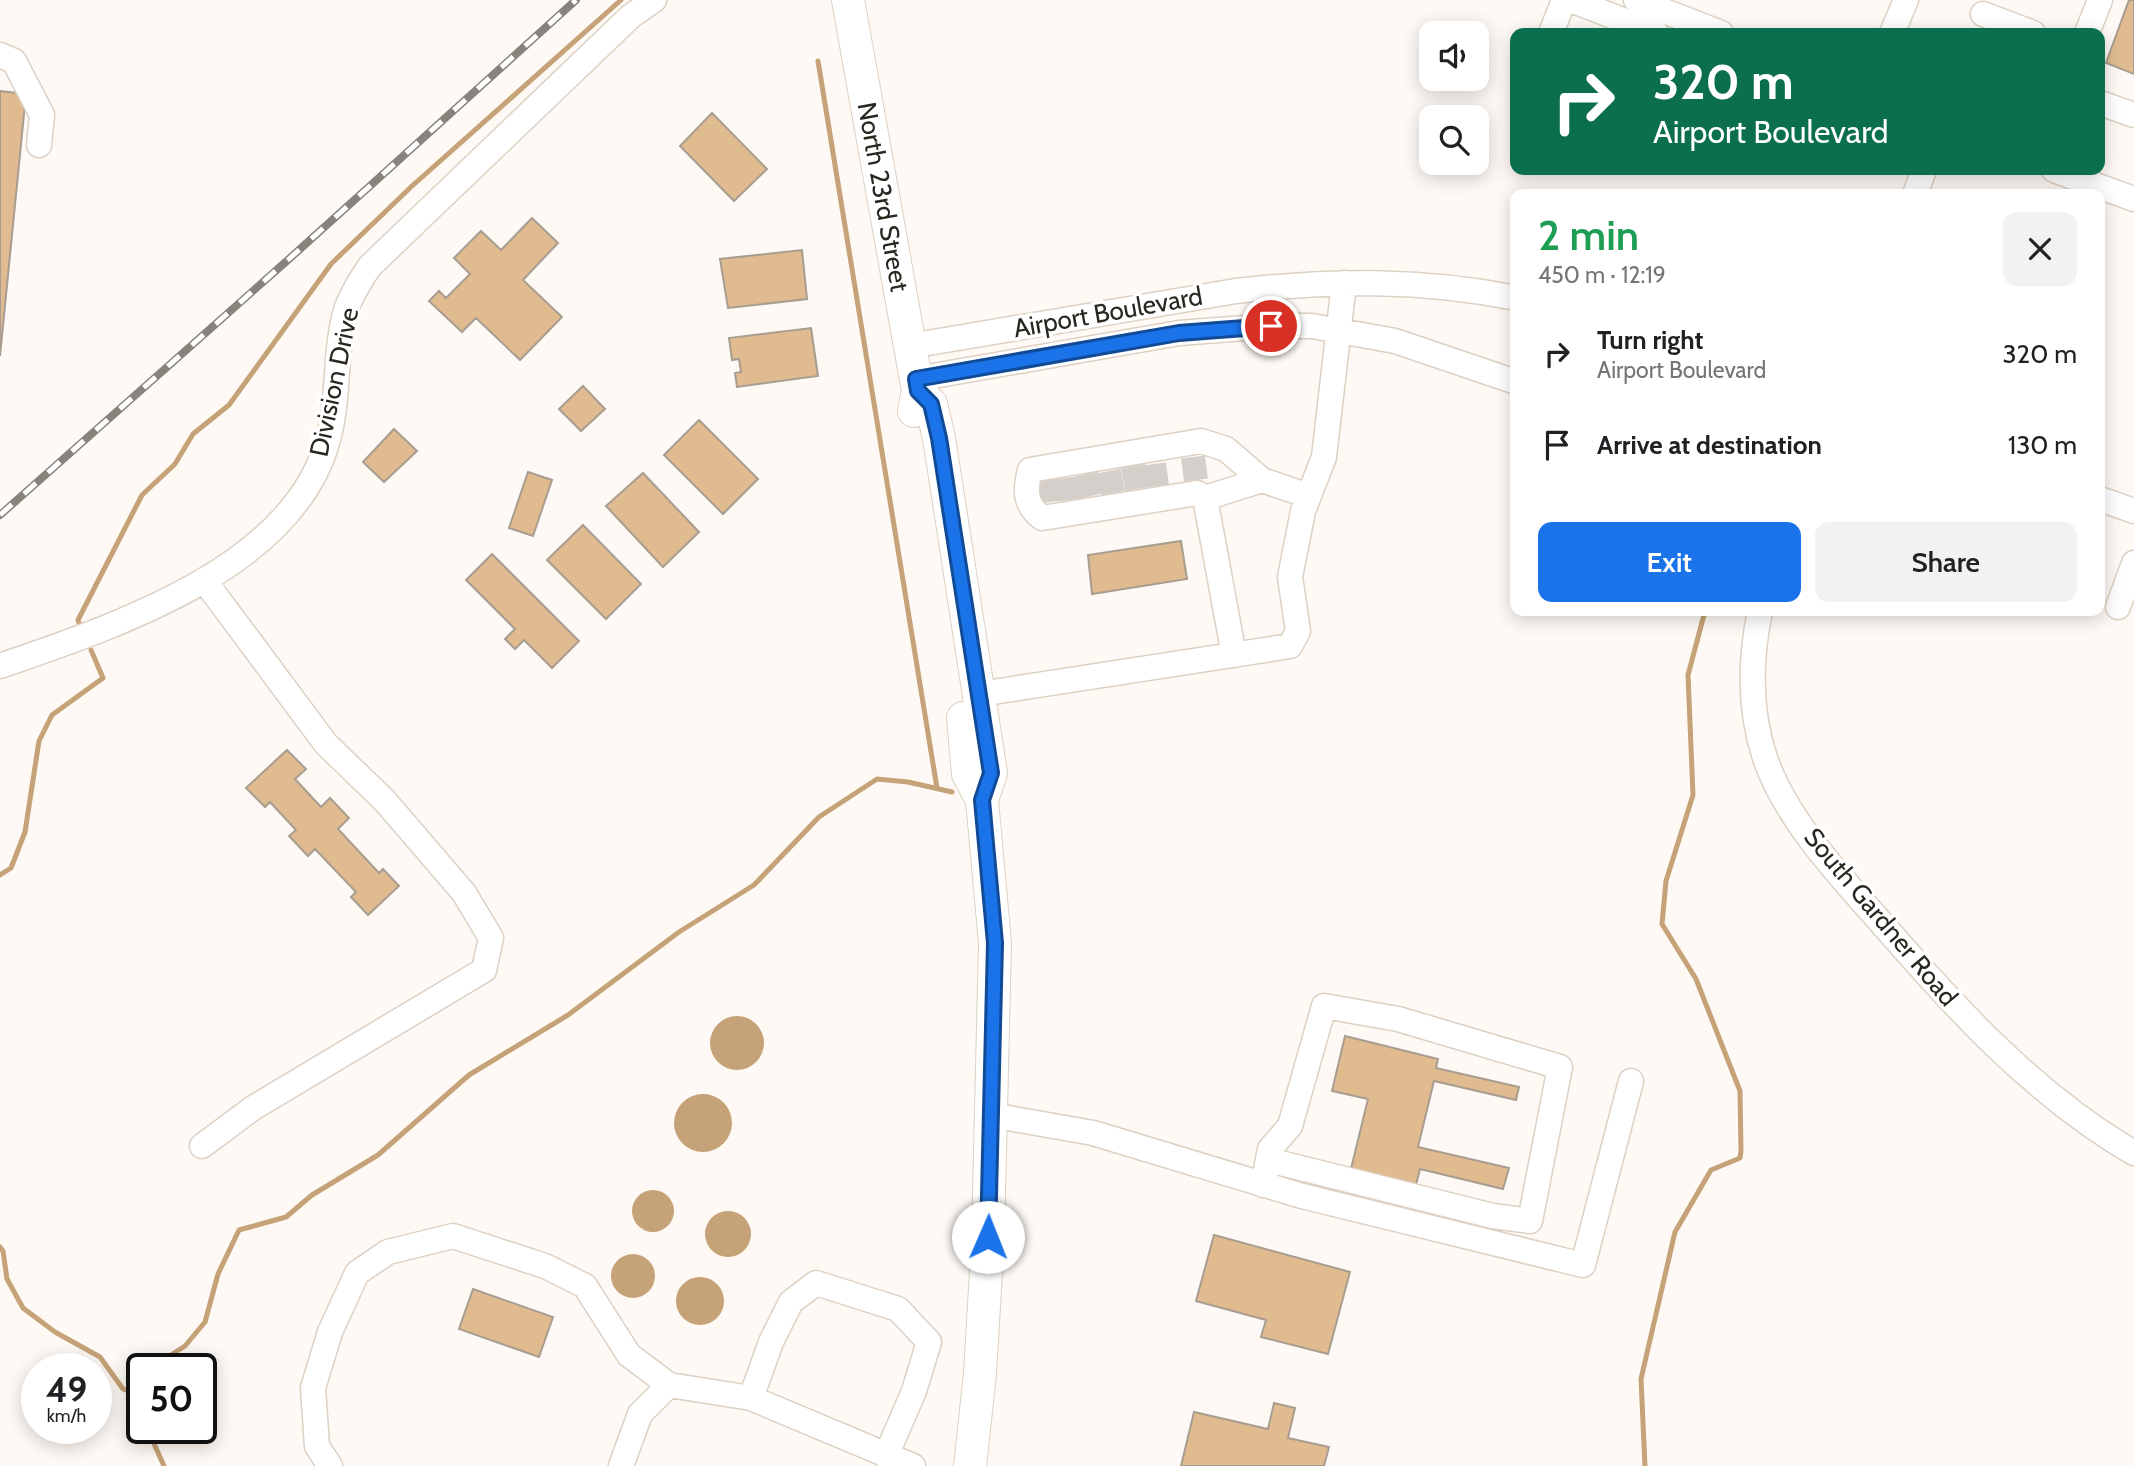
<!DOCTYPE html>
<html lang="en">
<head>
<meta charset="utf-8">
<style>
	:root { --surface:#fff; --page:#f2f2f2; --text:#202124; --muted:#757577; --accent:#1a73e8 }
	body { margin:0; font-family:Cabin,sans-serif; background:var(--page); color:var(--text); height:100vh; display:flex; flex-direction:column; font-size:26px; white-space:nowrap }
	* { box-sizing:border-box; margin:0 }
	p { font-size:23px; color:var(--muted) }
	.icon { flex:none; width:38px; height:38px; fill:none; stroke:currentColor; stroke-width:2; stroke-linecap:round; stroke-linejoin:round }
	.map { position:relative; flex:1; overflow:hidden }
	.drawer { position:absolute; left:1510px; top:189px; width:595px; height:427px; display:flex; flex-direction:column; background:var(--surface); border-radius:14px; box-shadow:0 4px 18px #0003 }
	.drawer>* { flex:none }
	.hud { position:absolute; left:1510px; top:28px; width:595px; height:147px; border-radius:14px; box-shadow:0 4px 18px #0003; background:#0b6e4f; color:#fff; overflow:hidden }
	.fabs { position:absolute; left:1419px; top:21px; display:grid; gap:14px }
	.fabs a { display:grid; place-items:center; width:70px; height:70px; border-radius:14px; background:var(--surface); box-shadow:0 4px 18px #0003; font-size:35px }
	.speed { position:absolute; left:21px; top:1353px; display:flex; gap:14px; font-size:35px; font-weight:700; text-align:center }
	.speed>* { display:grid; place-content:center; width:91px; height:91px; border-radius:50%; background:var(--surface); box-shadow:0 4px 18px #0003; line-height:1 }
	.speed small { font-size:18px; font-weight:400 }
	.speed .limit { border:4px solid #111; border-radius:10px; background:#fff; color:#111 }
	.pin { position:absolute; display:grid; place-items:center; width:60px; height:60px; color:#fff; margin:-30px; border:4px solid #fff; border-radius:50%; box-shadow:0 2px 7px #0007 }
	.me { position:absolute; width:77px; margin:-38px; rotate:1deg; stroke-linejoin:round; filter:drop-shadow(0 0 5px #0008) }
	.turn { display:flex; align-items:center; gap:24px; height:147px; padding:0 28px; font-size:32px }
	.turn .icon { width:91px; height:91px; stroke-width:2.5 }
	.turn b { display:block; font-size:49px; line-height:60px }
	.round { display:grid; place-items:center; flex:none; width:74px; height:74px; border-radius:14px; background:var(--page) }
	.overview { display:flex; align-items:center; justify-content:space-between; height:119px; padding:0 28px }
	h1 { font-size:42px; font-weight:600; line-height:52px; color:#1e9e55 }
	.primary-button { display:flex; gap:14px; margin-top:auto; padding:14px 28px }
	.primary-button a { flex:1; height:80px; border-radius:14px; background:var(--accent); color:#fff; font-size:28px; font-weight:600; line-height:80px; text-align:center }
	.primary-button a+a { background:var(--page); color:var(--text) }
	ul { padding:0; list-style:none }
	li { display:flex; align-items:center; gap:21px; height:91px; padding:0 28px }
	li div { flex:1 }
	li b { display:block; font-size:26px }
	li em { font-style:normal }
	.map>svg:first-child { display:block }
</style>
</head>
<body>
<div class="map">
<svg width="2134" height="1466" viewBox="0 0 2134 1466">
	<rect width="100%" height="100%" fill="#fef9f4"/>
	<path fill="#c5a277" d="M710 1043a27 27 0 1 1 54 0a27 27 0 1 1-54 0Z
		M674 1123a29 29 0 1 1 58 0a29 29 0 1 1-58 0Z
		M632 1211a21 21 0 1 1 42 0a21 21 0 1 1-42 0Z
		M705 1234a23 23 0 1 1 46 0a23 23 0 1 1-46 0Z
		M611 1276a22 22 0 1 1 44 0a22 22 0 1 1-44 0Z
		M676 1301a24 24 0 1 1 48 0a24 24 0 1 1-48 0Z"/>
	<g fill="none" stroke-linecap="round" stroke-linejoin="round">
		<path stroke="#c5a277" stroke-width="5" d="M818,61L937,788
			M79,623L78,620L142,495L175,464L193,434L229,405L331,264L412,186L621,0
			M0,875L11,868L25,832L39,741L52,715L103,678L91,650
			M0,1247L3,1251L7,1279L23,1308L55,1332L100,1357L123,1389L131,1392L142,1416
			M131,1392L138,1368L160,1362L185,1346L205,1322L218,1274L239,1230L286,1217L312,1195L378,1155L469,1075L568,1015L679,932L754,885L819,817L877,779L908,782L952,792
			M147,1428L164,1466
			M1645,1466L1641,1379L1675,1232L1711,1170L1740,1158L1741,1151L1740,1091L1696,979L1662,924L1666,881L1693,795L1688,675L1705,611"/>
	</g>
	<path fill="#dfbb8f" stroke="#a89d90" stroke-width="2" d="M2129,0H2134V74L2106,63Z
		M0,91L26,94L0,356Z
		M712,113L767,169L734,201L680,146Z
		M532,218L558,243L523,280L562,317L520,360L476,318L462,332L429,301L439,291L446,298L470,274L454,258L481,231L501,250Z
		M802,250L807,299L728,308L720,259Z
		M811,328L818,376L737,387L735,373L741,372L739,359L732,360L729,338Z
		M583,386L605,409L581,431L559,409Z
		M699,420L758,479L723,514L664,455Z
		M394,429L417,451L384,482L363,462Z
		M528,472L552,480L533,536L509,528Z
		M643,473L699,532L663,567L606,506Z
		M583,525L641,584L606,619L547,560Z
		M1181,541L1187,579L1092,594L1088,555Z
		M492,554L579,641L552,668L524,640L515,649L505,639L515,629L466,580Z
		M287,750L306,769L295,779L321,807L330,798L349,818L338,829L379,873L383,869L399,886L368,915L351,897L356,892L315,849L308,856L289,836L296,830L270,802L265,807L246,788Z
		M1345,1036L1438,1059L1436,1068L1519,1087L1516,1100L1434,1081L1418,1147L1509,1168L1503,1189L1420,1169L1415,1189L1350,1173L1368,1099L1332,1091Z
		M1214,1235L1350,1272L1328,1354L1261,1337L1266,1320L1196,1301Z
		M473,1289L553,1317L539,1357L459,1329Z
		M1274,1403L1295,1408L1288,1438L1329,1447L1324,1466H1181L1194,1412L1268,1429Z"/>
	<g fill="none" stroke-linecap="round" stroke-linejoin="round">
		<path stroke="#d4cfca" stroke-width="24" stroke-dasharray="24 12" stroke-linecap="butt" d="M1193,457L1196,480
			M1154,464L1157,486
			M1133,466L1137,489
			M1109,471L1113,493
			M1086,474L1091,496
			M1065,478L1068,500
			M1047,480L1050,502"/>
		<g stroke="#dcd1c3" stroke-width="27">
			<path id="minor" d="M1571,0L1656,33
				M1636,0L1721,33
				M1983,14L2033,33
				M1551,33L1564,0
				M1892,33L1906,0
				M2087,33L2100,0
				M0,55L14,61L42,115L39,145
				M2100,103L2134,115
				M2054,170L2134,199
				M1915,194L1924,170
				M910,346L1236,291C1330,280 1422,279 1516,298
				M916,379L1179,333L1271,326H1312L1395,341L1516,382
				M1205,498L1197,493L1042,518C1024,504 1025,490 1030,470L1201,441L1226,449L1262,480
				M2100,499L2134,511
				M2118,607L2134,563
				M1760,611C1750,659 1749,710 1765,758C1785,817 1836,872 1877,918C1954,1006 2031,1093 2134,1153
				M1234,655L1205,498L1262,480L1309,496
				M0,666C112,627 294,569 328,439C340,397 334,347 347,307C353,292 361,279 370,266L631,16L654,0
				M980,694L1290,646L1298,631L1290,577L1303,511L1324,457L1344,283
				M991,1115L1093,1133L1302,1196L1583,1265L1631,1081
				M202,1146L253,1108L484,970L491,938L464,893L385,801L326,744L204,580
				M1263,1185L1270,1149L1290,1126L1324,1006L1398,1019L1560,1067L1530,1221L1493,1216L1268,1160
				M751,1398L771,1342L791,1302L816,1283L898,1309L929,1342L914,1391L886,1456
				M330,1466L317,1446L313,1388L330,1332L357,1273L388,1252L453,1236L545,1266L585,1286L629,1355L669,1385L751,1398L913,1466
				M621,1466L640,1414L669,1385"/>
		</g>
		<g stroke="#dcd1c3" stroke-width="34">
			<g id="major">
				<path id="s1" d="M848,0L918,391L914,411"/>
				<path d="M918,391L931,404L939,438L991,773L982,800L995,943L988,1237L980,1374L970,1466"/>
				<path d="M963,718L968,774L982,800"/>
			</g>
		</g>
		<use href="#minor" stroke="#fff" stroke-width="24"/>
		<use href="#major" stroke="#fff" stroke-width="32"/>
		<g stroke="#86827c" stroke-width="8">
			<path id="rail" d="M0,515L289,259L576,0"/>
		</g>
		<use href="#rail" stroke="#fff" stroke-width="5" stroke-dasharray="16" stroke-linecap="butt"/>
	</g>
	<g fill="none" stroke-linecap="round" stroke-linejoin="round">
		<g stroke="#114b97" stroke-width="18">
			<path id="route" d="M988,1237L995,943L982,800L991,773L939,438L931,404L918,391L916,379L1179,333L1271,326"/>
		</g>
		<use href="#route" stroke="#1a73e8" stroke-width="12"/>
	</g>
	<g text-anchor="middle" stroke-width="7" stroke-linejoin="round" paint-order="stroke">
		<g font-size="26" fill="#2a2620" stroke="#fff">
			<text dy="9" stroke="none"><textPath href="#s1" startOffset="200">North 23rd Street</textPath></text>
			<text transform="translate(1108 312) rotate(-10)" y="9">Airport Boulevard</text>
			<text transform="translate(334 382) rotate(-78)" y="9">Division Drive</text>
			<text transform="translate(1881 917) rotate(50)" y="9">South Gardner Road</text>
		</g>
	</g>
</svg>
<div class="fabs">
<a><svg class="icon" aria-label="sound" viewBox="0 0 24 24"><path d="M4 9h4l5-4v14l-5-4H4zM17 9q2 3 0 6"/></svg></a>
<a><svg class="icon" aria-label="search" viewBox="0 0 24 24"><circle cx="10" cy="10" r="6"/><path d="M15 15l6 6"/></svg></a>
</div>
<div class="speed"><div>49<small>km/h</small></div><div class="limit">50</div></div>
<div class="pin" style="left:1271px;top:326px;background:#d93025"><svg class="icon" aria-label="arrive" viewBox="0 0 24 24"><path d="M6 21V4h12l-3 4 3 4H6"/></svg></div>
<svg class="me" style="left:988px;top:1237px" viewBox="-20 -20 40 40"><circle r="19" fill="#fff"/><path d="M0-13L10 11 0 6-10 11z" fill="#1a73e8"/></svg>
<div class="hud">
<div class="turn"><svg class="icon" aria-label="right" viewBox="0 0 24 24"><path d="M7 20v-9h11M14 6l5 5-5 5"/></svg><div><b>320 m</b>Airport Boulevard</div></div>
</div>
<section class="drawer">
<div class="overview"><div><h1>2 min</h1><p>450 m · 12:19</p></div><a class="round"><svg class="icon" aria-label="close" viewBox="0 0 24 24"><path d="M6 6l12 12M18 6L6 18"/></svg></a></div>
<ul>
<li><svg class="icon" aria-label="right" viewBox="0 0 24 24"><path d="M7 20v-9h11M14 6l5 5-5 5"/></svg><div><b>Turn right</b><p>Airport Boulevard</p></div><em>320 m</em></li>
<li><svg class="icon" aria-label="arrive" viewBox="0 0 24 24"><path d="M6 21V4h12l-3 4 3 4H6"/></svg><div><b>Arrive at destination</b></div><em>130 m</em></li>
</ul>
<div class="primary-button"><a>Exit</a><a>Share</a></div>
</section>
</div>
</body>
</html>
